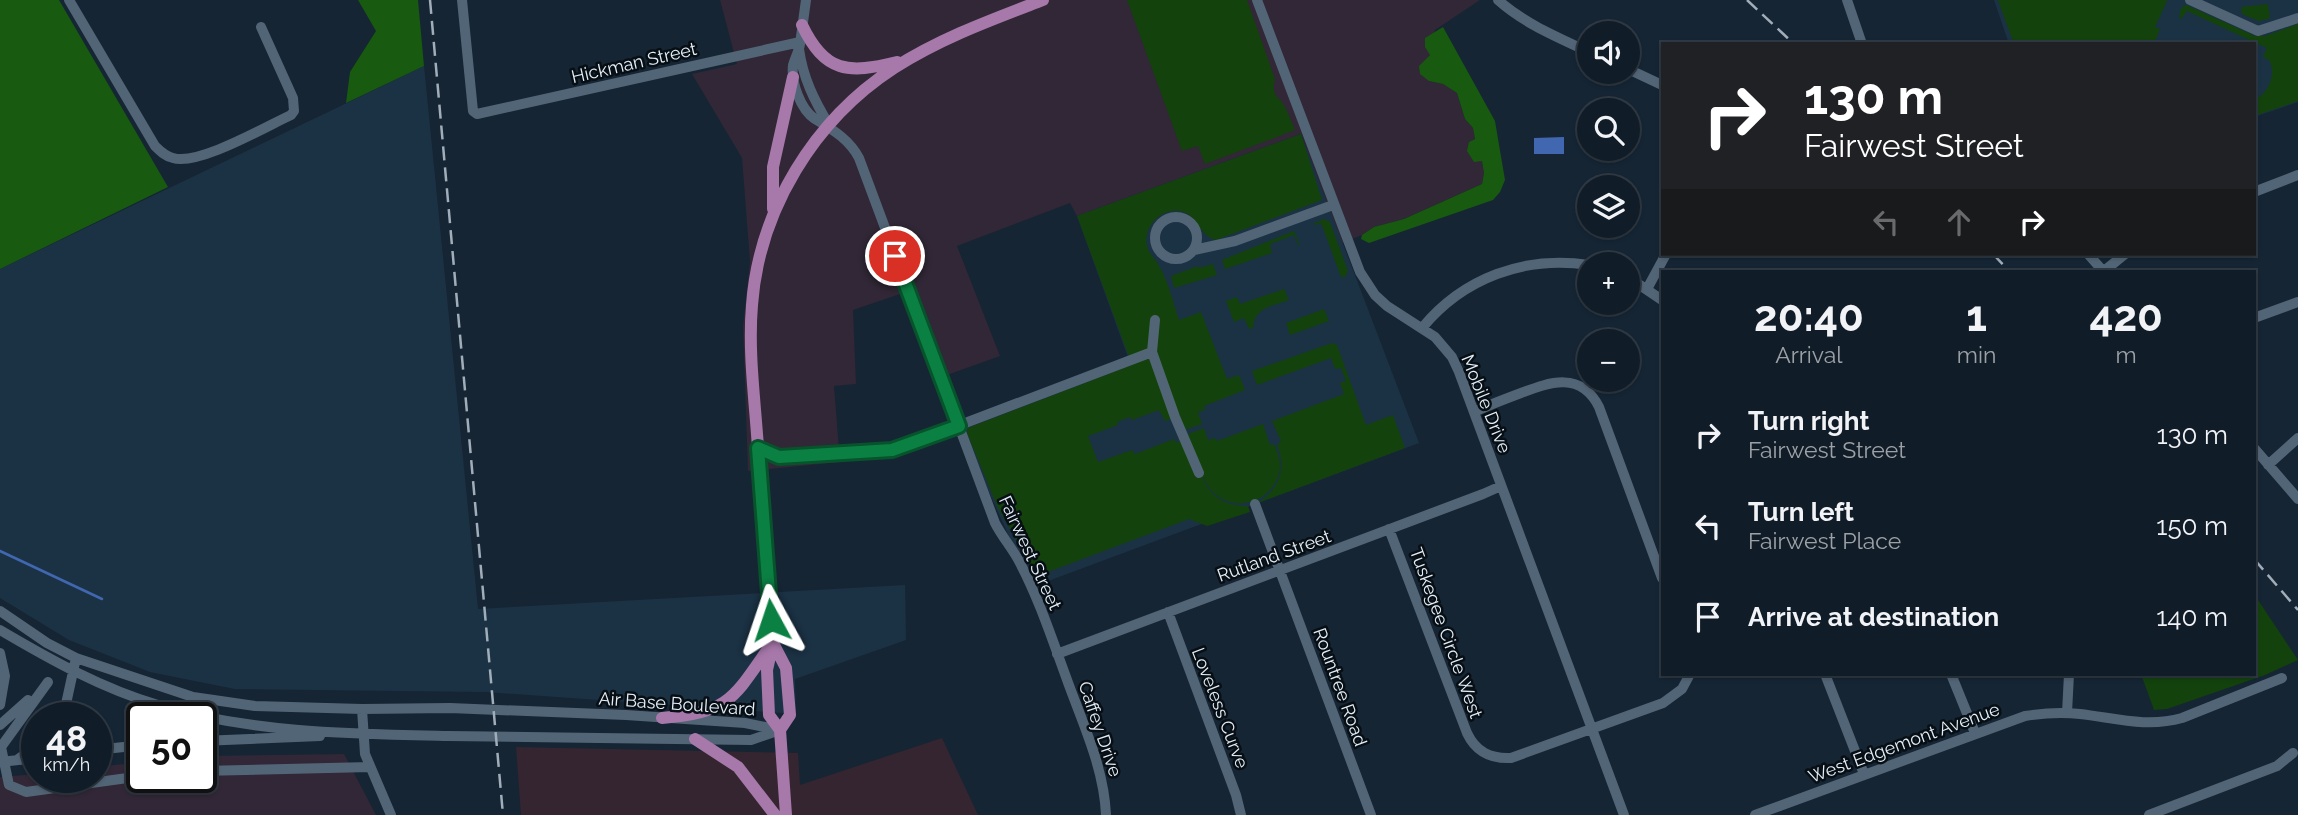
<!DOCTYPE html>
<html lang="en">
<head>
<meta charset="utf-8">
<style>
	:root { --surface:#101c27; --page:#19252f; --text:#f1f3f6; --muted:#9ca1a7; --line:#303a44 }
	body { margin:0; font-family:Raleway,sans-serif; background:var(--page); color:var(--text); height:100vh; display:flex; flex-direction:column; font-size:26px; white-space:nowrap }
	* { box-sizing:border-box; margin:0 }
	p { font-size:23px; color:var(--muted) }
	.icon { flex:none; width:38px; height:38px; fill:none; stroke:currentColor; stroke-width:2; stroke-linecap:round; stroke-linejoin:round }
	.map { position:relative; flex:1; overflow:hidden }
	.drawer { position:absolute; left:1661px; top:270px; width:595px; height:406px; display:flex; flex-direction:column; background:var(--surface); border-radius:0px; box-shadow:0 2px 5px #0004,0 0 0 2px var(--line) }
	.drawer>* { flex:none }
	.hud { position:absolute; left:1661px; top:42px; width:595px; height:214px; border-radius:0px; box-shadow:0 2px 5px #0004,0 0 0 2px var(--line); background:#202124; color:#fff; overflow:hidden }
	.fabs { position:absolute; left:1577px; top:21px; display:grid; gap:14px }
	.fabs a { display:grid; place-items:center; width:63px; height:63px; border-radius:50%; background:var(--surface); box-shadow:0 2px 5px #0004,0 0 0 2px var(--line); font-size:35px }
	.speed { position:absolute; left:21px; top:702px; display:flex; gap:14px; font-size:35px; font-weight:700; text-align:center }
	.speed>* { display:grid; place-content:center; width:91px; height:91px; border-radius:50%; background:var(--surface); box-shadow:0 2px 5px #0004,0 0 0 2px var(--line); line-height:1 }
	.speed small { font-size:18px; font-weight:400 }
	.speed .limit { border:4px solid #111; border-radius:10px; background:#fff; color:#111 }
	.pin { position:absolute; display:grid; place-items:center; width:60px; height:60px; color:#fff; margin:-30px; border:4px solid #fff; border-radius:50%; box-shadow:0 2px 7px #0007 }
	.me { position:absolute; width:77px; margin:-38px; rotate:355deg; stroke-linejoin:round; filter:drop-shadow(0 0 5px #0008) }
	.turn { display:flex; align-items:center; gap:24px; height:147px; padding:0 28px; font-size:32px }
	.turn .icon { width:91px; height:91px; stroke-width:2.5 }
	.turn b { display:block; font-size:49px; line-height:60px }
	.lanes { display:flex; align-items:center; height:66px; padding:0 28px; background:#0003; justify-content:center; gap:35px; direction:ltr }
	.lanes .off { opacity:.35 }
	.eta { display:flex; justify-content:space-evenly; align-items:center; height:119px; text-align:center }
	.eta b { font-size:42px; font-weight:700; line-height:49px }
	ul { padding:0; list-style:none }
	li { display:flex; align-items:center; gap:21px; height:91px; padding:0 28px }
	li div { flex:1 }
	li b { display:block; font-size:26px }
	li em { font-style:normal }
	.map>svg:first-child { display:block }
</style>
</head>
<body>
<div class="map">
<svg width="2298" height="815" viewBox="0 0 2298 815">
	<rect width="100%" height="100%" fill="#152534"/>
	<path fill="#352530" d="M942,738L978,815H521L516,747L798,753L800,785Z"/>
	<path fill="#312736" d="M720,0H1480L1435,30L1430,55L1426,60L1429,81L1443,84L1457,93L1465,119L1473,128L1475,139L1469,142L1482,161L1484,173L1482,184L1404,219L1374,227L1362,235L1342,243L1301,134L1077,216L1070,203L957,246L1000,356L936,379L903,293L853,310L856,384L834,386L840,462L748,471L743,326L750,262L742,158L692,74L737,64Z
		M344,754L376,815H0V777L37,774V777H96V767L142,762V777H201V756Z"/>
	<path fill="#1b3245" d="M1994,0H2298V102L2254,117V44H2009Z
		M424,66L478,609L905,585L906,640L795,679L796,714L486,692L235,689L150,672L69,640L0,598V269Z
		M1301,134L1419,443L1032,587L959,426L1129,360L1077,216Z"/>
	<path fill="#13420d" d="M1127,0H1247L1275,79C1271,99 1279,94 1286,109C1289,115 1292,123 1295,130L1205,164L1198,146L1182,151Z
		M1998,0H2167V1L2155,27L2160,29L2154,44H2014Z
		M2268,4L2270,18L2259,21L2242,14L2241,7Z
		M2186,5L2255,36H2265L2298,24V101L2254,116V99C2268,95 2277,73 2269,60L2263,57L2267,48L2187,11L2181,19L2179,17L2181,8Z
		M1301,134L1322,200L1216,240C1199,236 1197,213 1179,211C1160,209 1143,227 1147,246C1149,254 1154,257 1158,264C1168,280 1173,302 1179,320L1201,312L1227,379L1239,375L1245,390L1204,406L1205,410L1198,412L1202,424L1179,432L1175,418L1165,421L1159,410L1132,420L1130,417L1117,422L1118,425L1088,436L1098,462L1132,450L1135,454L1174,439L1176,443L1182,440L1196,478L1202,476C1210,498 1227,506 1248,506L1250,512L1207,526L1189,519L1037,576L998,508L967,433L968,428L1132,365L1077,216Z
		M1324,219L1330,222L1348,271L1345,277H1341L1321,223L1316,225L1313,224Z
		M1294,231L1300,245L1299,246L1294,235L1270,244L1272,253L1225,269L1222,260Z
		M1213,264L1217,275L1174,288L1171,276L1198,266L1199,268Z
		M1284,289L1289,300C1272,306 1254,308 1253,328L1249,329L1244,318L1234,322L1226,301L1237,297L1240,304Z
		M1324,309L1329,321L1290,335L1286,323Z
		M1332,343L1337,345L1366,425L1393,415L1405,448L1255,504C1279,491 1287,470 1277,445L1281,441L1272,421L1344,394L1340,383L1346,381L1341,368L1335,369L1331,358L1257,385L1252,371Z
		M1263,424L1270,445L1274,444C1277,451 1280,458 1280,465C1280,495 1244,514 1219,497C1201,486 1195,453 1188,434L1204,428L1208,440L1215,438L1217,441Z
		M2254,594L2298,660L2265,675L2167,709L2154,710L2141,674H2254Z"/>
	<path fill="#185a0f" d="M0,0H59L168,187L0,269Z
		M358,0H418L424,66L346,103L350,72L376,31Z
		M1443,27L1495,121L1505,180L1500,192L1493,200L1369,243L1361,239L1362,235L1374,227L1404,219L1482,184L1484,173L1482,161L1474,162L1467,151L1469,142L1475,139L1473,128L1465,119L1457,93L1443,84L1429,81L1420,74L1419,66L1430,55L1425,47V38Z"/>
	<path fill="#4067af" d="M1564,137V154H1534V138Z"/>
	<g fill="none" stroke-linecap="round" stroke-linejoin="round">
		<path stroke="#4067af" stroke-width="2.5" d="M0,551L102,599"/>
		<path stroke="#526576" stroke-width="10" d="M69,0L155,146C160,151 165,156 173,158C198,166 265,127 291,115L294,111L293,98L261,27
			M462,0L473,111L477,114L800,42
			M806,0C804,15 802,29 800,44C799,51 795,58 793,65C791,82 800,109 815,119C833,130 849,139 859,158L995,523C1002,537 1013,549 1020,563C1039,599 1052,639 1066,677C1082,722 1104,767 1106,815
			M1257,0L1360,272L1375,295L1387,306L1435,337L1452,357L1459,372L1624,815
			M1498,0C1525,24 1557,37 1589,52
			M1847,0L1862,44
			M2190,0L2258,31L2298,18
			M799,49C803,78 814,100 829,125
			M1628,69L1662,85
			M2254,192L2298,175
			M1155 238a21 21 0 1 1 42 0a21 21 0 1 1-42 0Z
			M1194,250L1235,241L1333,205
			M2088,254L2103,271
			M2104,271L2125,254
			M1628,277L1662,300
			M1647,289L1666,254
			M2254,318L2298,302
			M1155,320L1152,352L1175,417L1199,473
			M1422,328C1463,278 1525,255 1589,265
			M1474,412C1489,405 1505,399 1521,393C1550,382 1581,371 1599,407L1662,578
			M758,448L779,457L897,449L1152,352
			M2254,448L2298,499
			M2268,465L2298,438
			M1255,504L1371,815
			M1389,529L1467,733C1476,752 1490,759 1511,758L1663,703L1682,689L1690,674
			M0,611L47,643L76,658L193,697L255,706L362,709L450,708L626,715L745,723L780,730
			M1168,612L1236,795L1241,815
			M0,630C51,660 101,688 158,705C251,733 351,734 448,736C549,738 650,738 751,740L780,730
			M0,653L5,676L0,705
			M1057,654L1483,494L1501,486
			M1825,674L1864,774
			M1951,674L1975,733
			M48,682L1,747L9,785L26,792L142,776
			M362,709L365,754L391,815
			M2067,713L2069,674
			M60,718L66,704L76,658
			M0,725L28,700
			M201,741L320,736
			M96,750L142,745
			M17,760L37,745
			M0,762L37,758
			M201,771L370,767
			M1755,815L2025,716C2044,713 2061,712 2080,714C2115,718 2147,728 2182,718L2282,678
			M2149,815L2277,766L2293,753"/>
		<path stroke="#a778aa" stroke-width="12" d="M802,25C825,73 848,74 897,62
			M773,209V167L793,77
			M773,643L786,668L790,715L780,730
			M662,718C728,712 732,701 768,649
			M695,739L738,767L775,815
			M786,815L780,730L769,715L767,670L773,643C767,578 763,513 758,448C755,400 748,353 752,305C759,210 814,120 894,68C941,38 991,20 1043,0"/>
		<path stroke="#a1adb9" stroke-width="2.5" stroke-dasharray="14 7" stroke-linecap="butt" d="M430,0L503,815
			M1747,0L1794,44
			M1993,254L2009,271
			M2254,559L2298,610"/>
	</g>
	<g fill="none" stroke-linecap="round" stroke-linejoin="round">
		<g stroke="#07532c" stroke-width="18">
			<path id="route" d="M771,620L758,448L779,457L892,450L959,426L895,256"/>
		</g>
		<use href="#route" stroke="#0b8043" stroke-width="12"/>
	</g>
	<g text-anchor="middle" stroke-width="5" stroke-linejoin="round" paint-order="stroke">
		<g font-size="18" fill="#e5eff9" stroke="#070e14">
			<text transform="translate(634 63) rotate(-13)" y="6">Hickman Street</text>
			<text transform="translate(1486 404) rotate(68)" y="6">Mobile Drive</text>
			<text transform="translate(1030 553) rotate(65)" y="6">Fairwest Street</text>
			<text transform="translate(1274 556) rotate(-20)" y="6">Rutland Street</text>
			<text transform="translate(1446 633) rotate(70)" y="6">Tuskegee Circle West</text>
			<text transform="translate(1340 687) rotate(70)" y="6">Rountree Road</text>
			<text transform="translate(677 704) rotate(4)" y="6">Air Base Boulevard</text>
			<text transform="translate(1220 708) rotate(69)" y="6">Loveless Curve</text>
			<text transform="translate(1100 729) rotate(71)" y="6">Caffey Drive</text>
			<text transform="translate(1904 743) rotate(-20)" y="6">West Edgemont Avenue</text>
		</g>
	</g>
</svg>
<div class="fabs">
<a><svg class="icon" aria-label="sound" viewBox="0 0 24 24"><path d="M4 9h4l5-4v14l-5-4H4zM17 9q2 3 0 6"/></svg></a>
<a><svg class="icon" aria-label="search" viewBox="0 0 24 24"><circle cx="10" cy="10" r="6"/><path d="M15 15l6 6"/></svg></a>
<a><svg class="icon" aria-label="layers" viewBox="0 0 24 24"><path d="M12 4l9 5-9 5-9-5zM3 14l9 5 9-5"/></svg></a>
<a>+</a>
<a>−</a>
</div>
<div class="speed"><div>48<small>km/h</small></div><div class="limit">50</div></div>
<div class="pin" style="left:895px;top:256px;background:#d93025"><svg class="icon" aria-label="arrive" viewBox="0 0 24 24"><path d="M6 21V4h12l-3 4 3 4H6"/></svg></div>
<svg class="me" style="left:771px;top:620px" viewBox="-20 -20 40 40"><path d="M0-17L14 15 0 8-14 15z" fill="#0b8043" stroke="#fff" stroke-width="4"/></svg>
<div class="hud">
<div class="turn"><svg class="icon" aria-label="right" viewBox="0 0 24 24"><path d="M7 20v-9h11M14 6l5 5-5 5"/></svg><div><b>130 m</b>Fairwest Street</div></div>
<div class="lanes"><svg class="icon off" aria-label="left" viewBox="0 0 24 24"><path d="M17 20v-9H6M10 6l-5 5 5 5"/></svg><svg class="icon off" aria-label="ahead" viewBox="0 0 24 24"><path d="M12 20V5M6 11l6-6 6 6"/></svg><svg class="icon" aria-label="right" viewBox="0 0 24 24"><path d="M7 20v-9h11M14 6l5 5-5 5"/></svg></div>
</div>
<section class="drawer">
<div class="eta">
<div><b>20:40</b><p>Arrival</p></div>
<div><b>1</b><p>min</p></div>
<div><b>420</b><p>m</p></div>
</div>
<ul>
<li><svg class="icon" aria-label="right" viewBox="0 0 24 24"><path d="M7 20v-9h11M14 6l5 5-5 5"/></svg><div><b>Turn right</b><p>Fairwest Street</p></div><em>130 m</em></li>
<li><svg class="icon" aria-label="left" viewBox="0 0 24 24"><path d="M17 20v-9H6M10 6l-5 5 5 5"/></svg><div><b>Turn left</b><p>Fairwest Place</p></div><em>150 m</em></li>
<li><svg class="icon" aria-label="arrive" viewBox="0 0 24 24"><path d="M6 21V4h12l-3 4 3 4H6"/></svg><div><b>Arrive at destination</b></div><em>140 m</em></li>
</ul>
</section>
</div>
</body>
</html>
